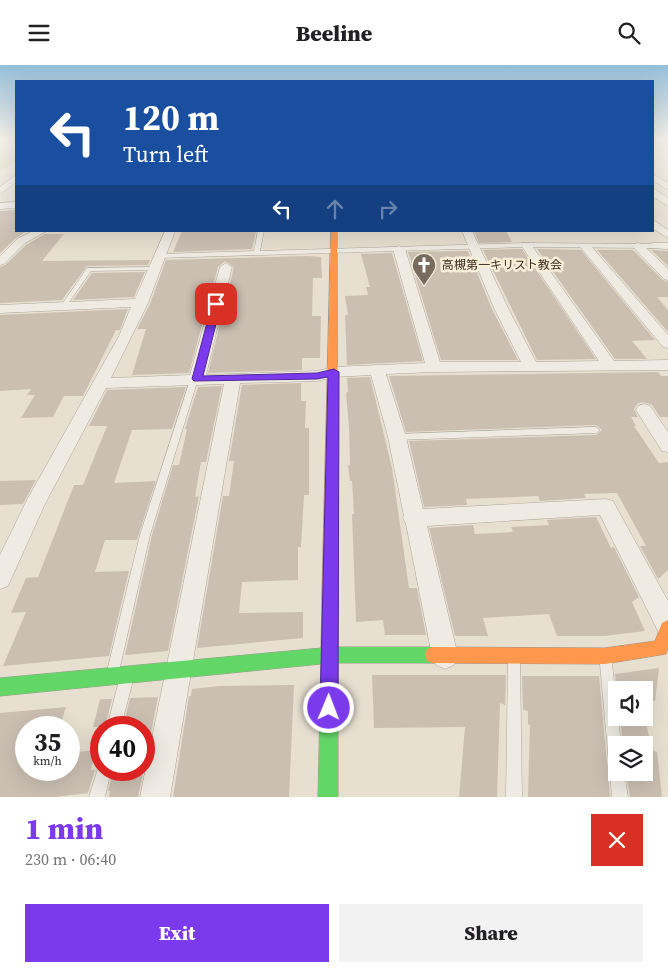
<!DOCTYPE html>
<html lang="en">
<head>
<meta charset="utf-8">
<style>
	:root { --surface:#fff; --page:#f2f2f2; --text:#202124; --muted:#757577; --accent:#7c3aed }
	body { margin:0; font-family:"Source Serif 4","Noto Sans JP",serif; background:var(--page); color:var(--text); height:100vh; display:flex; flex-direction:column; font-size:19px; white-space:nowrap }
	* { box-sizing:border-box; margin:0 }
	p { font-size:16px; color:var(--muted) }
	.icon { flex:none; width:28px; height:28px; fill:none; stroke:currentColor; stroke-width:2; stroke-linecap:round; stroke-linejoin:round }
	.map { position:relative; height:732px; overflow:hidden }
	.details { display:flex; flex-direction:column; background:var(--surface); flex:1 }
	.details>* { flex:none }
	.hud { position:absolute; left:15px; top:15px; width:639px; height:152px; border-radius:0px; box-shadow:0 5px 20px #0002; background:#1a4fa0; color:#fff; overflow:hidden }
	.fabs { position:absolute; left:608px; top:616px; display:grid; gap:10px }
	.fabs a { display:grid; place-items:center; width:45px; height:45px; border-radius:0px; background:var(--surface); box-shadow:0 5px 20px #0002; font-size:25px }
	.speed { position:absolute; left:15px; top:651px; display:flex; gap:10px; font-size:25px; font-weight:700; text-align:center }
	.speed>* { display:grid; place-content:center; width:65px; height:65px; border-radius:50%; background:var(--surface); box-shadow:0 5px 20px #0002; line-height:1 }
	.speed small { font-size:12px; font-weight:400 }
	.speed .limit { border:8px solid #d22; background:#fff; color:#111 }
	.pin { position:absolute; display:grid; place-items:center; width:42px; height:42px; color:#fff; margin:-21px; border-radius:10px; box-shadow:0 2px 8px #0006 }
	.me { position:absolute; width:55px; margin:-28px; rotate:1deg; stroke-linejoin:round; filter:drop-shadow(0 0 4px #0008) }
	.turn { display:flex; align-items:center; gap:18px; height:105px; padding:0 25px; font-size:22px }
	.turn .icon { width:65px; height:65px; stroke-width:2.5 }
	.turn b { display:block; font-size:35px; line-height:42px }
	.lanes { display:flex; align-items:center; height:48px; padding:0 25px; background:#0003; justify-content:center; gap:25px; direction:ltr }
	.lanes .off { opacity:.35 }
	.round { display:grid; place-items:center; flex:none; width:52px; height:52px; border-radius:0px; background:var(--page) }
	.headline { display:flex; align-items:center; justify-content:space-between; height:85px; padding:0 25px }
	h1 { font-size:30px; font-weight:800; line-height:38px; color:var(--accent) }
	.button { display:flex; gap:10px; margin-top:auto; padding:10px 25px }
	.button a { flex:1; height:58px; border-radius:0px; background:var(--accent); color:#fff; font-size:20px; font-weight:800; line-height:58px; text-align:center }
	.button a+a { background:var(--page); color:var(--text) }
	header { display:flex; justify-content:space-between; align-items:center; height:65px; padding:0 25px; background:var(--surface); font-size:22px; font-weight:800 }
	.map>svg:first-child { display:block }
</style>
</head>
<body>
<header><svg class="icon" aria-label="menu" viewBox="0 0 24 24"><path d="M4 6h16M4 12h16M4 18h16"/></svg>Beeline<svg class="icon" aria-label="search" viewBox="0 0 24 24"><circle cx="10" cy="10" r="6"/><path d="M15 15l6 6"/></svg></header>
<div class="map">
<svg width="668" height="732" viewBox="0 0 668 732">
	<rect width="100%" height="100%" fill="#e7e0d1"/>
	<path fill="#d6d7b3" d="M0,75H16V97L0,106Z"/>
	<path fill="#cbbfb2" d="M16,145V164L13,166H27L16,173L0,188V146Z
		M182,166H256L252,184L173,187Z
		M474,166H506L512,177L479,178Z
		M45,169H64L42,196L150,195L148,200L87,201L62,235L0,238V202L5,200L26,180Z
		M522,184L596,294L537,295L483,185Z
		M537,184L581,185L655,275L632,276L647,294H615Z
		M597,185H633L663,215L668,217V232H657L668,245V267Z
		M651,185L668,186V201Z
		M468,186L492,244L518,295H441L408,187Z
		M392,188L423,296L347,300L345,250H348L345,231L368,230L366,222H370L361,189Z
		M307,191L321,192L322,213H313L312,251H321L320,293H302V305L208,308L234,202L225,196L218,202L189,308L132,310L146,264H137L150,239L166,195Z
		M145,207L134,232L73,235L92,208Z
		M128,244L120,265H116L83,331H64L53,352L21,353L35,330H27L31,324L0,326V250Z
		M658,307L661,311H668V352H660L652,340L643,337L637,339L634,344L638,352H631L636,361H634L659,398L668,397V505L658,514L640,481H646L617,428L584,429L586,433L540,436L538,431L466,434L467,440L424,442L409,376L596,370L602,365L596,360L406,367L389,311Z
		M370,312L392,403L409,523H417L426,570H385L383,555L356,557L352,449H354L352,416H350L348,400H350L349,363L346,328L348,327L347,313Z
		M301,318V336H306L305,363H309V430H304L301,482H298V515L242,517L239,548L303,547V573L197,583L223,431H229L234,396H229L242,320Z
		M222,321L206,397H201L195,432L199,431L168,586L125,590L152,470L173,400H179L187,364H185L198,322Z
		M186,322L172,364L132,365L114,418L156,416L137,475H105L95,507L129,506L109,591L3,601L26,547L11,548L26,513L38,512L74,420H83L107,361H89L107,325Z
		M36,415L23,439L0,440V416Z
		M596,452L611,483L614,482L639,532L632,537L645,566L605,571H557L549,549L483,553L488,571H455L429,463L473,460L475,469L513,467L511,462L549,460L547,455Z
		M659,603L655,636L644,633V625H617L615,609Z
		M372,610H506L505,640L500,638L497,732H459L465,662L374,663Z
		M522,611H599L607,698L610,703L608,708L610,732H528L530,660L528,659V646L523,645Z
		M294,620L289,732H173L189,631H191L192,624L219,621Z
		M158,632L144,704V662H123L130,633Z
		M100,634H112L105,662H93Z
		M66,642L60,661L26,662V705H69V688L95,685L91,705H95L88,728L55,732H0V648Z
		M644,648L652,685L657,687L662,732H630L626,708H644V680H623L620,652H644Z
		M113,705H144L138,732H109L110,726H108Z"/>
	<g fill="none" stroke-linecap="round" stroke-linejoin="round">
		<g stroke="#ada599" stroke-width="1">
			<path id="lane" d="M258,166H264L260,186L526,178L653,179L656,181L653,183L526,182L160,193L157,191L160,189L254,186Z
				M155,202L158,204L157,205L91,206L65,243H61L60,242L87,203Z
				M191,312H194L198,314L150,470L120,602L119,607L114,608L109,607L108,602L140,470Z
				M596,362L600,365L596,368L397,375L393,372L397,369Z
				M514,591L519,592L520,597L522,732H506L508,597L509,592Z
				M606,593L611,594L612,599L616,634V652H618L621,680H616V708H624L628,732H612L610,708L612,703L609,698L600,599L601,594Z
				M125,612L130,614L132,619L121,662H107L118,619L120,614Z
				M101,699V705H111L105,732H89L99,700Z"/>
		</g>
		<g stroke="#ada599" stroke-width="1">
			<path id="street" d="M652,109L668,118V125L652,115Z
				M16,110V117L0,129V122Z
				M652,123L668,133V141L652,131Z
				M16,137V143L0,144V138Z
				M652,154L668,165V173L652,163Z
				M33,166H47L25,178L4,199L0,200V191L17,174Z
				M165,166H175L148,238L111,313L190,310L220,202L226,198L232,202L206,310L317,306L334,302L425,298L393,184L399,181L405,184L440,297H521L494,243L462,166H472L508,243L536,297L599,296L521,180L522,178H530L614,296L668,295V305L434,307L386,309L406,372L423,444L606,434L613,436L668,536V572L659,568L600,450L427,461L458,591L454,600L445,604L436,600L432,591L406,459L403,453L404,451L388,372L371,310L334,312L317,316L240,318L170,732H140L224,319L106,323L45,439L8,521L0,524V490L28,433L119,271L131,242L0,248V240L135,234Z
				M638,178L642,179L668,204V215L664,214L634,183L632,181L634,179Z
				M653,178H668V184L649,183L647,181L649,179Z
				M586,179L590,180L668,270V283L663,282L582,184L580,182Z
				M644,339L650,341L668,367V387L662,386L636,345L638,341Z"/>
		</g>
		<g stroke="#9c958a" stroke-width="1">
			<path id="fast" d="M330,528L335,530L338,535V582H433L439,584L441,590L439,596L433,598H338V732H318L321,599L0,631V613L321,583L322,535L325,530Z"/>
		</g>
		<g stroke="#9c958a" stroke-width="1">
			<path id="slow" d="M331,166H337L338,535L335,540L330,542L325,540L322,535Z
				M668,555V583L666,589L605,599L433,598L427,596L425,590L427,584L433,582L605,583L655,576L662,558Z"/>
		</g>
		<use href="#lane" fill="#efebe3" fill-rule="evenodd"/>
		<use href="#street" fill="#efebe3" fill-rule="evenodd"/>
		<use href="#fast" fill="#63d668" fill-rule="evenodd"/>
		<use href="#slow" fill="#ff974d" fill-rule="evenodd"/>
	</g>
	<linearGradient id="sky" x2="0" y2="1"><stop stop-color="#96bed9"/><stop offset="0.42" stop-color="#f4f1ea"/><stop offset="1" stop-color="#f4f1ea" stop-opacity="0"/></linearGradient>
	<rect width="668" height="177" fill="url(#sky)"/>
	<path fill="#7c3aed" stroke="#51269a" d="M216,237L221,239L203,311L317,308L334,304L339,307L338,643L335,650L329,652L323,650L320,643L328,312L317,314L194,316L192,314L212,239Z"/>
	<defs>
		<g id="church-pin" transform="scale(1.25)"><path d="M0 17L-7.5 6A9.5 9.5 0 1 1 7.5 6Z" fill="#786c5e" stroke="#f7eed8"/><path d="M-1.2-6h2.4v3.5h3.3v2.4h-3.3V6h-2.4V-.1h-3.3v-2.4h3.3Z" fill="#fff"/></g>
	</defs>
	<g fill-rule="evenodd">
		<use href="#church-pin" x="424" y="200"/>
	</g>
	<g text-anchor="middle" stroke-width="5" stroke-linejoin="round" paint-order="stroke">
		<g font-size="12" fill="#3d2e20" stroke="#f7eed8" text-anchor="start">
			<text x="442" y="204">高槻第一キリスト教会</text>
		</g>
	</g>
</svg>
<div class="fabs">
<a><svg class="icon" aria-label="sound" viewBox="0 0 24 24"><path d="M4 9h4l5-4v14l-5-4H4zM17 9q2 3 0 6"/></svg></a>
<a><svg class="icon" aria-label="layers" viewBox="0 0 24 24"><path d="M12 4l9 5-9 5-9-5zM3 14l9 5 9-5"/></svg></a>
</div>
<div class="speed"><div>35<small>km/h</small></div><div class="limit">40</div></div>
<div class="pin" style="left:216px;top:239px;background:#d93025"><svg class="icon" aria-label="arrive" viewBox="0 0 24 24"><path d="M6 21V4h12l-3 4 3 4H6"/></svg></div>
<svg class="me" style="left:329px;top:643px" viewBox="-20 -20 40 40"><circle r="17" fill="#7c3aed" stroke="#fff" stroke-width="3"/><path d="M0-11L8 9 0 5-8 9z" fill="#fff"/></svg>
<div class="hud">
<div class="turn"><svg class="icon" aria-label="left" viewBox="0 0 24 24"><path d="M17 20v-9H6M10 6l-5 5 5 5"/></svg><div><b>120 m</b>Turn left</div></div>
<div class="lanes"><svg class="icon" aria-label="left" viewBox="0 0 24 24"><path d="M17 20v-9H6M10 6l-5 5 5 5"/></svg><svg class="icon off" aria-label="ahead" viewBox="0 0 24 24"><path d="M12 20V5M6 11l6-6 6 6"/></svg><svg class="icon off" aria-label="right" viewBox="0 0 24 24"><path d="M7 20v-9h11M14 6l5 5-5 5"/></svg></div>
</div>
</div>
<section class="details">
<div class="headline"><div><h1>1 min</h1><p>230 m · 06:40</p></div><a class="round" style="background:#d93025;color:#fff"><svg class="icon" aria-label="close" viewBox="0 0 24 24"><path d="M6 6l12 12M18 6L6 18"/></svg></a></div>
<div class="button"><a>Exit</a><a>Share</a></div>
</section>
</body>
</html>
